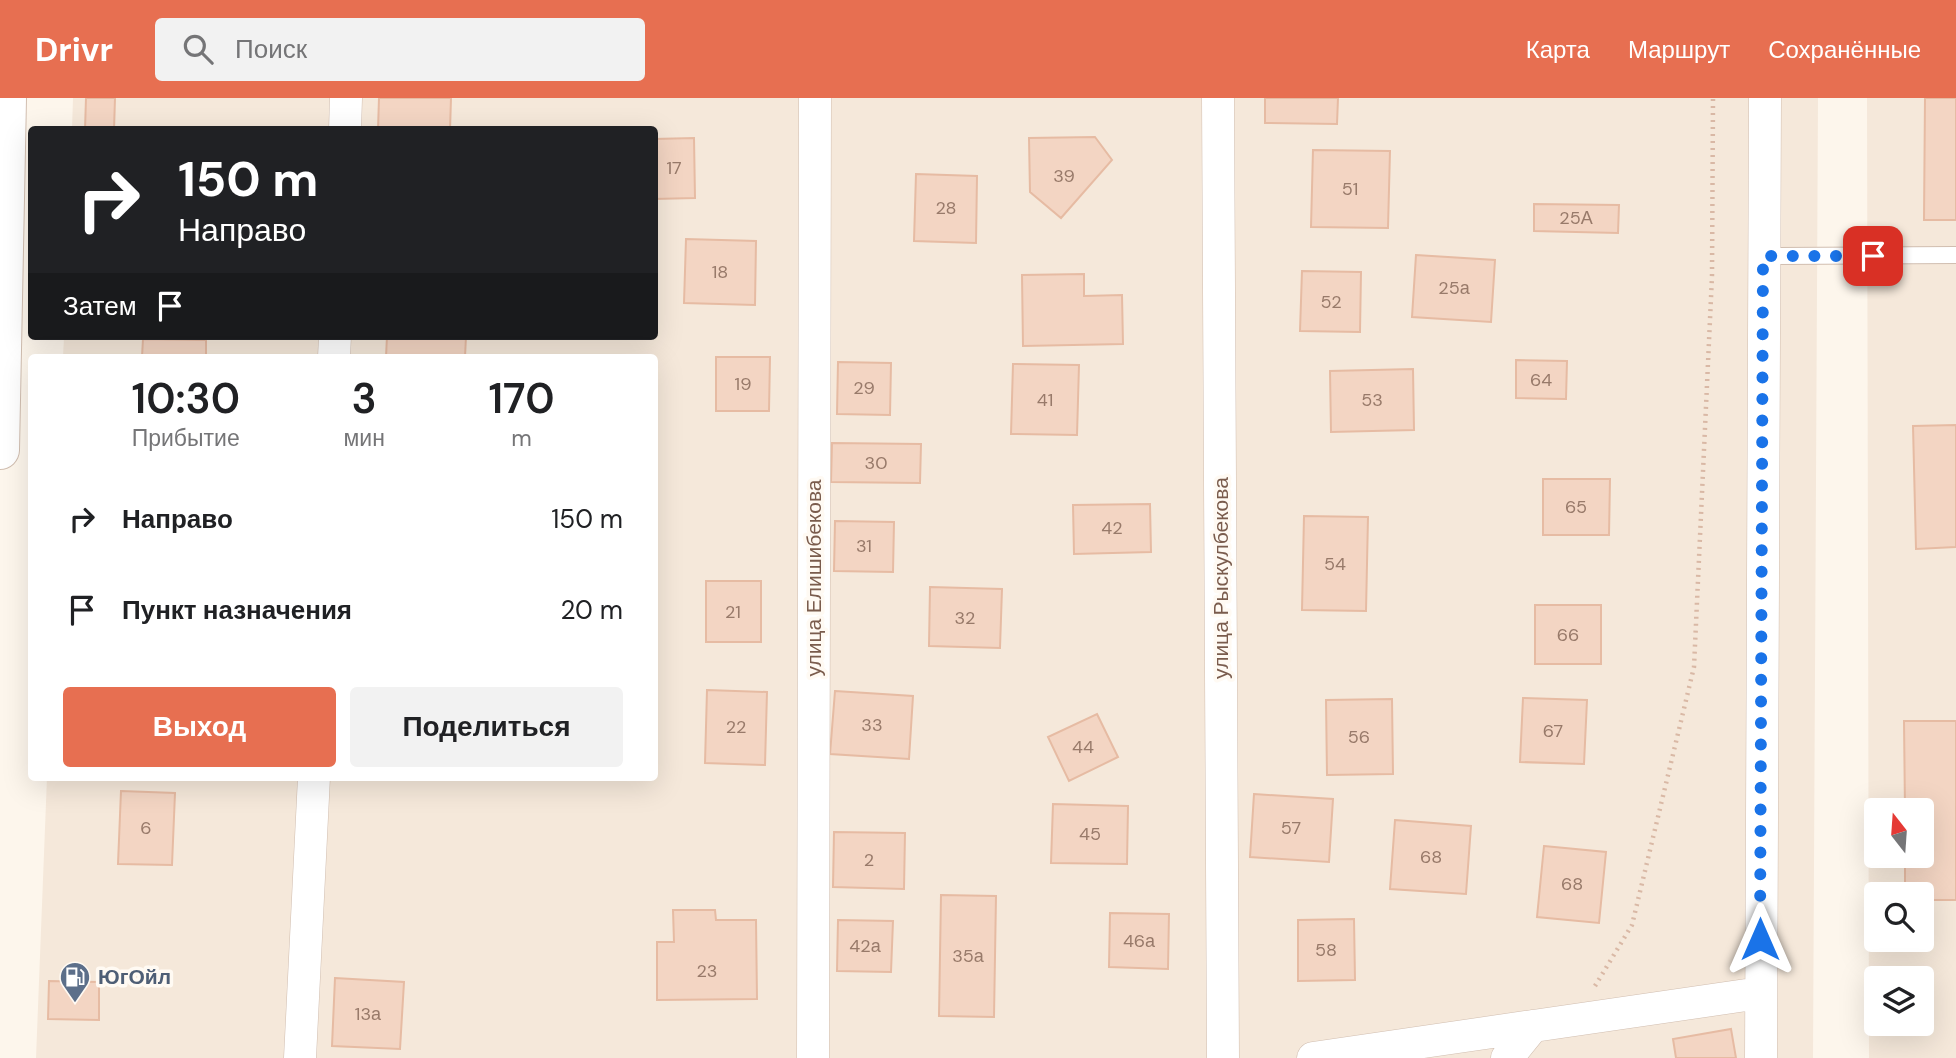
<!DOCTYPE html>
<html lang="ru">
<head>
<meta charset="utf-8">
<style>
	:root { --surface:#fff; --page:#f2f2f2; --text:#202124; --muted:#757577; --accent:#e76f51 }
	body { margin:0; font-family:"DM Sans",sans-serif; background:var(--page); color:var(--text); height:100vh; display:flex; flex-direction:column; font-size:26px; white-space:nowrap }
	* { box-sizing:border-box; margin:0 }
	p { font-size:23px; color:var(--muted) }
	.icon { flex:none; width:38px; height:38px; fill:none; stroke:currentColor; stroke-width:2; stroke-linecap:round; stroke-linejoin:round }
	.map { position:relative; flex:1; overflow:hidden }
	.side { position:absolute; left:28px; top:256px; width:630px; height:427px; display:flex; flex-direction:column; background:var(--surface); border-radius:7px; box-shadow:0 7px 28px #0002 }
	.side>* { flex:none }
	.hud { position:absolute; left:28px; top:28px; width:630px; height:214px; border-radius:7px; box-shadow:0 7px 28px #0002; background:#202124; color:#fff; overflow:hidden }
	.needle { width:46px; rotate:343deg }
	.fabs { position:absolute; left:1864px; top:700px; display:grid; gap:14px }
	.fabs a { display:grid; place-items:center; width:70px; height:70px; border-radius:7px; background:var(--surface); box-shadow:0 7px 28px #0002; font-size:35px }
	.pin { position:absolute; display:grid; place-items:center; width:60px; height:60px; color:#fff; margin:-30px; border-radius:14px; box-shadow:0 4px 10px #0006 }
	.me { position:absolute; width:77px; margin:-38px; rotate:0deg; stroke-linejoin:round; filter:drop-shadow(0 0 5px #0008) }
	.turn { display:flex; align-items:center; gap:24px; height:147px; padding:0 35px; font-size:32px }
	.turn .icon { width:91px; height:91px; stroke-width:2.5 }
	.turn b { display:block; font-size:49px; line-height:60px }
	.then { display:flex; align-items:center; height:66px; padding:0 35px; background:#0003; gap:14px; font-size:26px }
	.eta { display:flex; justify-content:space-evenly; align-items:center; height:119px; text-align:center }
	.eta b { font-size:42px; font-weight:600; line-height:49px }
	.primary-button { display:flex; gap:14px; margin-top:auto; padding:14px 35px }
	.primary-button a { flex:1; height:80px; border-radius:7px; background:var(--accent); color:#fff; font-size:28px; font-weight:600; line-height:80px; text-align:center }
	.primary-button a+a { background:var(--page); color:var(--text) }
	ul { padding:0; list-style:none }
	li { display:flex; align-items:center; gap:21px; height:91px; padding:0 35px }
	li div { flex:1 }
	li b { display:block; font-size:26px }
	li em { font-style:normal }
	header { display:flex; align-items:center; gap:42px; box-sizing:border-box; height:98px; padding:0 35px; background:var(--accent); color:#fff }
	header strong { font-size:33px }
	nav { display:flex; gap:38px; margin-inline-start:auto; font-size:24px }
	.search { width:490px; height:63px; background:var(--page); display:flex; align-items:center; gap:18px; box-sizing:border-box; padding:0 24px; border-radius:7px; color:var(--muted); font-size:26px }
	.map>svg:first-child { display:block }
</style>
</head>
<body>
<header>
<strong>Drivr</strong>
<div class="search"><svg class="icon" aria-label="search" viewBox="0 0 24 24"><circle cx="10" cy="10" r="6"/><path d="M15 15l6 6"/></svg>Поиск</div>
<nav><a>Карта</a><a>Маршрут</a><a>Сохранённые</a></nav>
</header>
<div class="map">
<svg width="1956" height="960" viewBox="0 0 1956 960">
	<rect width="100%" height="100%" fill="#fdf6ec"/>
	<path fill="#f5e8da" fill-rule="evenodd" d="M73,0H1818L1813,960H36L47,679H654V259H63L64,238H654V32L72,31Z
		M1867,0H1956V960H1869ZM1876,712H1922V758H1876ZM1876,796H1922V842H1876ZM1876,880H1922V926H1876Z"/>
	<path fill="#f3d5c3" stroke="#e6bba3" stroke-width="2" d="M86,0H115L114,32H85Z
		M379,0H451L450,32H378Z
		M1265,0H1338L1337,26L1265,25Z
		M1925,0H1956V122H1924Z
		M1095,39L1112,62L1061,120L1030,94L1029,40Z
		M694,40L695,100L654,101V41Z
		M1313,52L1390,53L1388,130L1311,129Z
		M916,76L977,78L976,145L914,143Z
		M1534,106L1619,107L1618,135L1534,133Z
		M686,141L756,143L755,207L684,205Z
		M1416,157L1495,162L1491,224L1412,219Z
		M1302,173L1361,174L1360,234L1300,233Z
		M1084,176V198L1122,197L1123,246L1023,248L1022,177Z
		M387,238H466L465,259H386Z
		M143,241L206,242V259H142Z
		M716,259H770L769,313H716Z
		M1516,262L1567,263L1566,301L1516,300Z
		M838,264L891,265L890,317L837,316Z
		M1013,266L1079,267L1077,337L1011,336Z
		M1413,271L1414,332L1331,334L1330,273Z
		M1956,327V449L1916,451L1913,328Z
		M832,345L921,346L920,385L831,384Z
		M1543,381H1610L1609,437H1543Z
		M1150,406L1151,454L1074,456L1073,407Z
		M1304,418L1368,419L1366,513L1302,512Z
		M835,423L894,424L893,474L834,473Z
		M706,483H761V544H706Z
		M930,489L1002,491L1000,550L929,548Z
		M1535,507H1601V566H1535Z
		M707,592L767,594L765,667L705,665Z
		M835,593L913,598L909,661L830,656Z
		M1523,600L1587,602L1584,666L1520,664Z
		M1392,601L1393,676L1327,677L1326,602Z
		M1097,616L1118,659L1069,683L1048,639Z
		M1904,623H1956V802H1922V796H1905V758H1922V712H1905Z
		M121,693L175,695L172,767L118,766Z
		M1254,696L1333,701L1329,764L1250,759Z
		M1053,706L1128,708L1127,766L1051,765Z
		M1395,722L1471,728L1466,796L1390,791Z
		M834,734L905,735L904,791L833,789Z
		M1544,748L1606,754L1599,825L1537,819Z
		M941,797L996,798L994,919L939,918Z
		M673,812H715L716,822H756L757,901L657,902V844H674Z
		M1110,815L1169,816L1168,871L1109,869Z
		M1354,821L1355,882L1298,883V822Z
		M838,822L893,823L891,874L837,873Z
		M335,880L404,884L400,951L332,948Z
		M49,883L99,884V922L48,921Z
		M1731,931L1736,960H1676L1673,941Z"/>
	<g fill="none" stroke-linecap="round" stroke-linejoin="round">
		<g stroke="#d1beb0" stroke-width="18">
			<path id="service" d="M1763,158L1956,157"/>
		</g>
		<g stroke="#d1beb0" stroke-width="33">
			<path id="minor" d="M1218,0L1223,960
				M345,32L346,0
				M334,259L335,238
				M300,960L314,679
				M813,960L815,0
				M1313,960L1760,895
				M1507,960L1533,928
				M1761,960L1765,0"/>
		</g>
		<g stroke="#d1beb0" stroke-width="40">
			<path id="tertiary" d="M0,352L7,0"/>
		</g>
		<path stroke="#d9b8a5" stroke-width="4.5" stroke-dasharray="2 5" stroke-linecap="butt" d="M1595,888L1632,827L1694,569L1712,178L1713,0"/>
		<use href="#service" stroke="#fff" stroke-width="16"/>
		<use href="#minor" stroke="#fff" stroke-width="32"/>
		<use href="#tertiary" stroke="#fff" stroke-width="38"/>
	</g>
	<g fill="none" stroke-linecap="round" stroke-linejoin="round">
		<path stroke="#1a73e8" stroke-width="12" stroke-dasharray="0 21.6" d="M1760,841L1763,158H1873"/>
	</g>
	<defs>
		<g id="fuel-pin" transform="scale(1.575)"><path d="M0 17L-7.5 6A9.5 9.5 0 1 1 7.5 6Z" fill="#5c6f8a" stroke="#fffaf3"/><path d="M-5.5-6h7V0h2V4h1.3V-2.5L3-4.5l.8-.8L6-3V5H2.5V1h-1V6h-7ZM-4.2-4.7v3.2H.2V-4.7Z" fill="#fff"/></g>
	</defs>
	<g fill-rule="evenodd">
		<use href="#fuel-pin" x="75" y="879"/>
	</g>
	<g text-anchor="middle" stroke-width="7" stroke-linejoin="round" paint-order="stroke">
		<g font-size="18" fill="#987a6a">
			<text x="674" y="76">17</text>
			<text x="1064" y="84">39</text>
			<text x="1350" y="97">51</text>
			<text x="946" y="116">28</text>
			<text x="1576" y="126">25А</text>
			<text x="720" y="180">18</text>
			<text x="1454" y="196">25а</text>
			<text x="1331" y="210">52</text>
			<text x="1541" y="288">64</text>
			<text x="743" y="292">19</text>
			<text x="864" y="296">29</text>
			<text x="1045" y="308">41</text>
			<text x="1372" y="308">53</text>
			<text x="876" y="371">30</text>
			<text x="1576" y="415">65</text>
			<text x="1112" y="436">42</text>
			<text x="864" y="454">31</text>
			<text x="1335" y="472">54</text>
			<text x="733" y="520">21</text>
			<text x="965" y="526">32</text>
			<text x="1568" y="543">66</text>
			<text x="872" y="633">33</text>
			<text x="736" y="635">22</text>
			<text x="1553" y="639">67</text>
			<text x="1359" y="645">56</text>
			<text x="1083" y="655">44</text>
			<text x="146" y="736">6</text>
			<text x="1291" y="736">57</text>
			<text x="1090" y="742">45</text>
			<text x="1431" y="765">68</text>
			<text x="869" y="768">2</text>
			<text x="1572" y="792">68</text>
			<text x="1139" y="849">46а</text>
			<text x="865" y="854">42а</text>
			<text x="1326" y="858">58</text>
			<text x="968" y="864">35а</text>
			<text x="707" y="879">23</text>
			<text x="368" y="922">13а</text>
		</g>
		<g font-size="21" fill="#7a5c4d" stroke="#fffaf3">
			<text transform="translate(814 480) rotate(-90)" y="7">улица Елишибекова</text>
			<text transform="translate(1221 480) rotate(-90)" y="7">улица Рыскулбекова</text>
		</g>
		<g font-size="21" font-weight="bold" fill="#4e5e75" stroke="#fffaf3" text-anchor="start">
			<text x="98" y="886">ЮгОйл</text>
		</g>
	</g>
</svg>
<div class="fabs">
<a><svg class="needle" viewBox="-14 -14 28 28"><path d="M0-13l5 13h-10z" fill="#e53935"/><path d="M0 13l5-13h-10z" fill="#757577"/></svg></a>
<a><svg class="icon" aria-label="search" viewBox="0 0 24 24"><circle cx="10" cy="10" r="6"/><path d="M15 15l6 6"/></svg></a>
<a><svg class="icon" aria-label="layers" viewBox="0 0 24 24"><path d="M12 4l9 5-9 5-9-5zM3 14l9 5 9-5"/></svg></a>
</div>
<div class="pin" style="left:1873px;top:158px;background:#d93025"><svg class="icon" aria-label="arrive" viewBox="0 0 24 24"><path d="M6 21V4h12l-3 4 3 4H6"/></svg></div>
<svg class="me" style="left:1760px;top:841px" viewBox="-20 -20 40 40"><path d="M0-17L14 15 0 8-14 15z" fill="#1a73e8" stroke="#fff" stroke-width="4"/></svg>
<div class="hud">
<div class="turn"><svg class="icon" aria-label="right" viewBox="0 0 24 24"><path d="M7 20v-9h11M14 6l5 5-5 5"/></svg><div><b>150 m</b>Направо</div></div>
<div class="then">Затем<svg class="icon" aria-label="arrive" viewBox="0 0 24 24"><path d="M6 21V4h12l-3 4 3 4H6"/></svg></div>
</div>
<section class="side">
<div class="eta">
<div><b>10:30</b><p>Прибытие</p></div>
<div><b>3</b><p>мин</p></div>
<div><b>170</b><p>m</p></div>
</div>
<ul>
<li><svg class="icon" aria-label="right" viewBox="0 0 24 24"><path d="M7 20v-9h11M14 6l5 5-5 5"/></svg><div><b>Направо</b></div><em>150 m</em></li>
<li><svg class="icon" aria-label="arrive" viewBox="0 0 24 24"><path d="M6 21V4h12l-3 4 3 4H6"/></svg><div><b>Пункт назначения</b></div><em>20 m</em></li>
</ul>
<div class="primary-button"><a>Выход</a><a>Поделиться</a></div>
</section>
</div>
</body>
</html>
